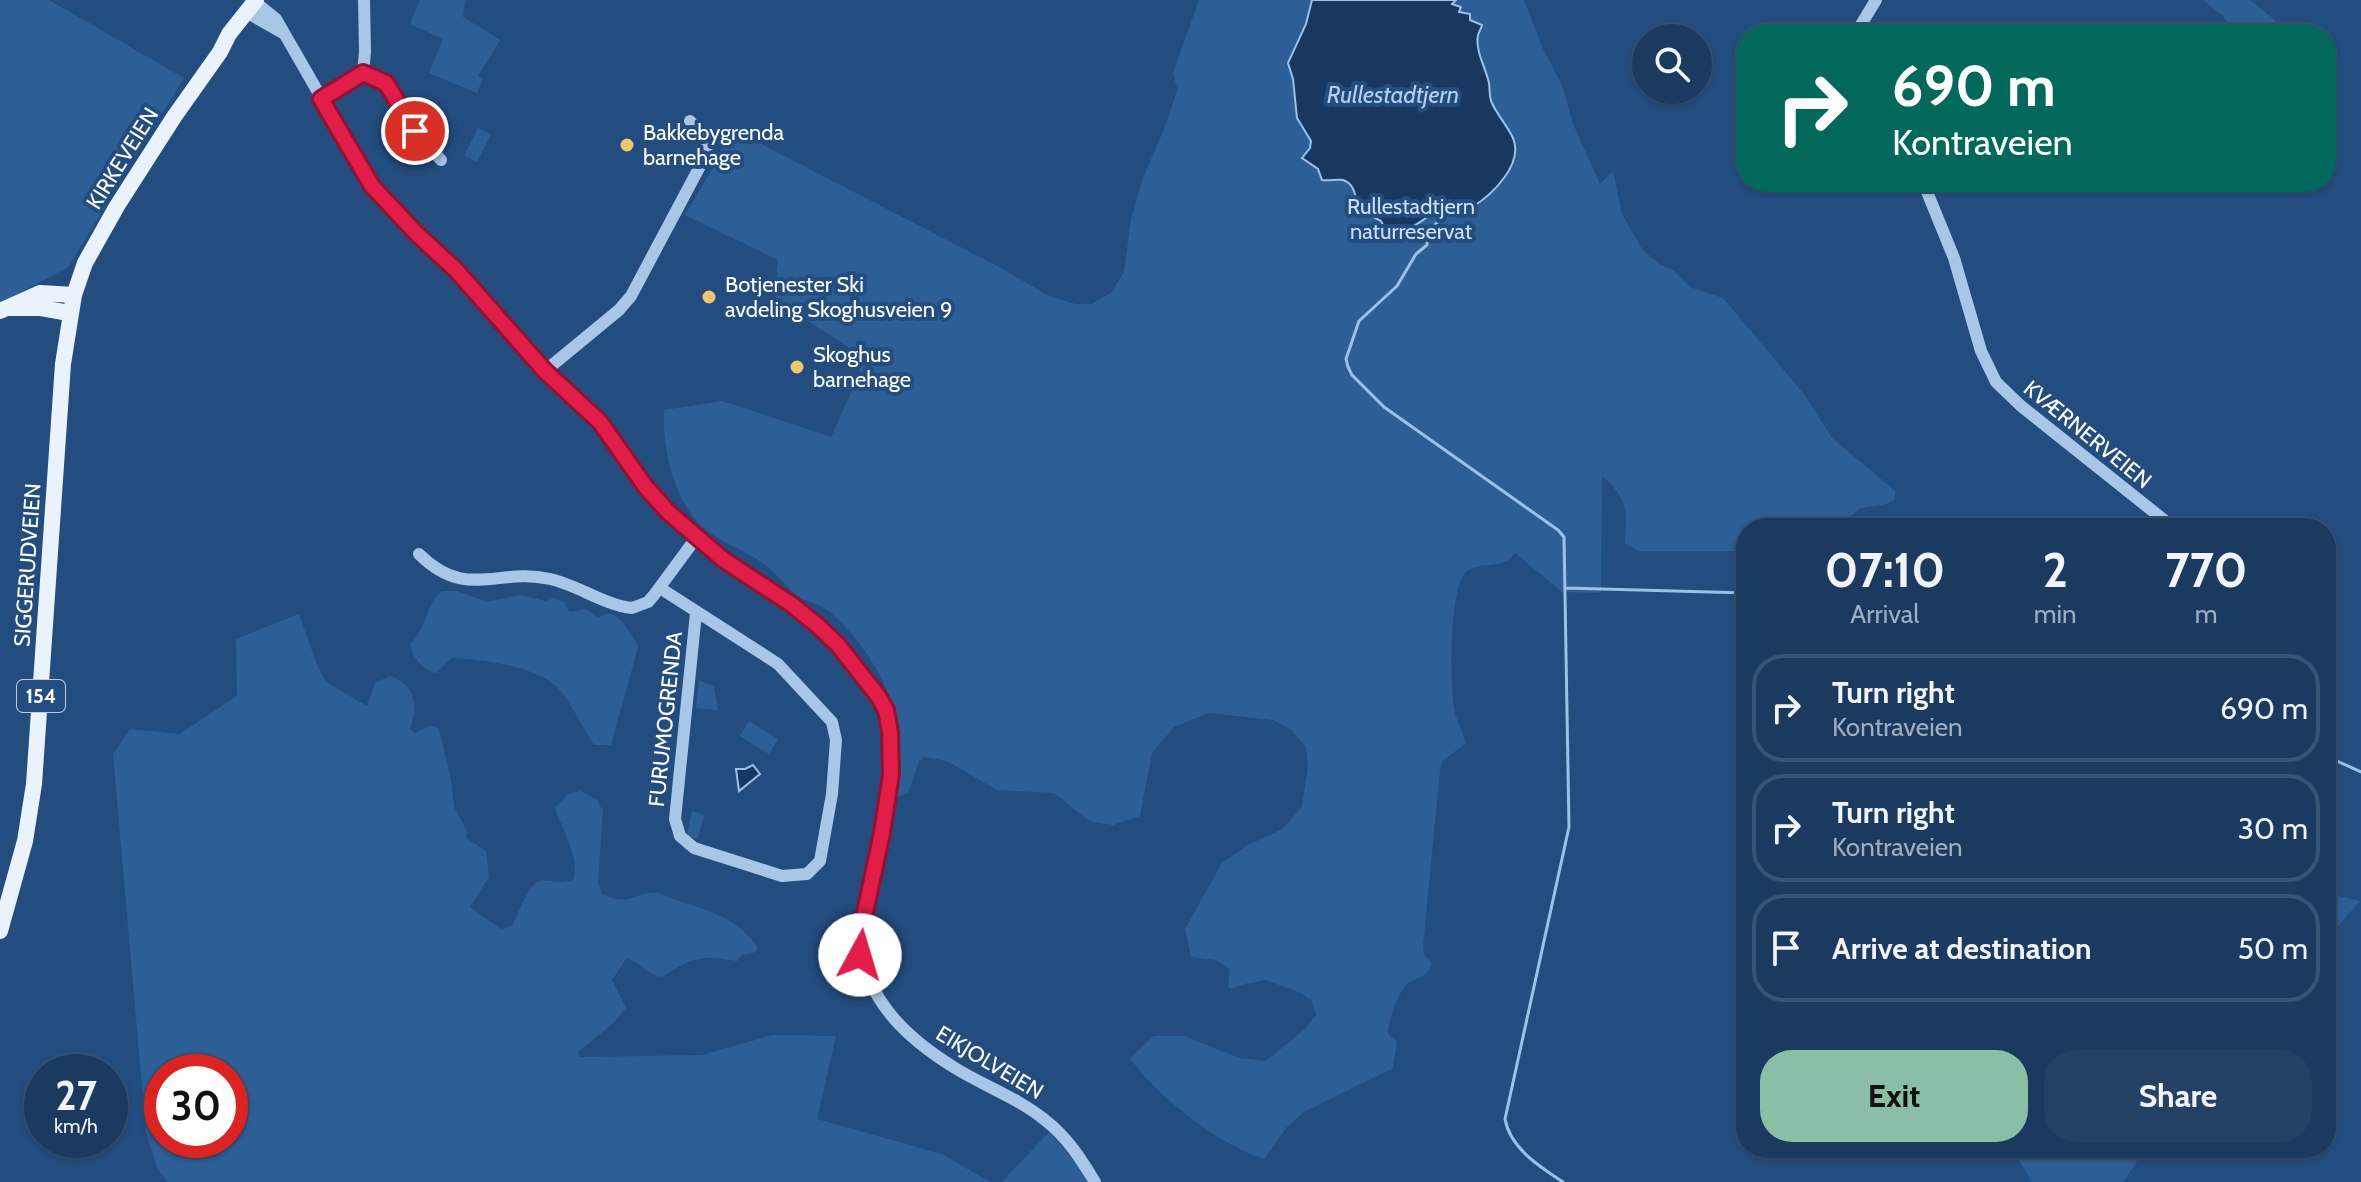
<!DOCTYPE html>
<html lang="en">
<head>
<meta charset="utf-8">
<style>
	:root { --surface:#1a3a5f; --page:#234165; --text:#f1f3f6; --muted:#9fadbd; --line:#385474; --accent:#8abfa5 }
	body { margin:0; font-family:Cabin,sans-serif; background:var(--page); color:var(--text); height:100vh; display:flex; flex-direction:column; font-size:30px; white-space:nowrap }
	* { box-sizing:border-box; margin:0 }
	p { font-size:26px; color:var(--muted) }
	.icon { flex:none; width:44px; height:44px; fill:none; stroke:currentColor; stroke-width:2; stroke-linecap:round; stroke-linejoin:round }
	.map { position:relative; flex:1; overflow:hidden }
	.sheet { position:absolute; left:1736px; top:518px; width:600px; height:640px; display:flex; flex-direction:column; background:var(--surface); border-radius:32px; box-shadow:0 2px 6px #0004,0 0 0 2px var(--line) }
	.sheet>* { flex:none }
	.top-card { position:absolute; left:1736px; top:24px; width:600px; height:168px; border-radius:32px; box-shadow:0 2px 6px #0004,0 0 0 2px var(--line); background:#00695c; color:#fff; overflow:hidden }
	.buttons { position:absolute; left:1632px; top:24px; display:grid; gap:16px }
	.buttons a { display:grid; place-items:center; width:80px; height:80px; border-radius:50%; background:var(--surface); box-shadow:0 2px 6px #0004,0 0 0 2px var(--line); font-size:40px }
	.speed { position:absolute; left:24px; top:1054px; display:flex; gap:16px; font-size:40px; font-weight:700; text-align:center }
	.speed>* { display:grid; place-content:center; width:104px; height:104px; border-radius:50%; background:var(--surface); box-shadow:0 2px 6px #0004,0 0 0 2px var(--line); line-height:1 }
	.speed small { font-size:20px; font-weight:400 }
	.speed .limit { border:12px solid #d22; background:#fff; color:#111 }
	.pin { position:absolute; display:grid; place-items:center; width:68px; height:68px; color:#fff; margin:-34px; border:4px solid #fff; border-radius:50%; box-shadow:0 2px 8px #0007 }
	.me { position:absolute; width:88px; margin:-44px; rotate:6deg; stroke-linejoin:round; filter:drop-shadow(0 0 6px #0008) }
	.turn { display:flex; align-items:center; gap:28px; height:168px; padding:0 24px; font-size:36px }
	.turn .icon { width:104px; height:104px; stroke-width:2.5 }
	.turn b { display:block; font-size:56px; line-height:68px }
	.eta { display:flex; justify-content:space-evenly; align-items:center; height:136px; text-align:center }
	.eta b { font-size:48px; font-weight:700; line-height:56px }
	.primary-button { display:flex; gap:16px; margin-top:auto; padding:16px 24px }
	.primary-button a { flex:1; height:92px; border-radius:32px; background:var(--accent); color:#111; font-size:32px; font-weight:700; line-height:92px; text-align:center }
	.primary-button a+a { background:var(--page); color:var(--text) }
	ul { padding:0; list-style:none }
	li { display:flex; align-items:center; gap:24px; height:108px; margin:0 16px 12px; padding:0 8px; border:4px solid var(--line); border-radius:32px }
	li div { flex:1 }
	li b { display:block; font-size:30px }
	li em { font-style:normal }
	.map>svg:first-child { display:block }
</style>
</head>
<body>
<div class="map">
<svg width="2361" height="1182" viewBox="0 0 2361 1182">
	<rect width="100%" height="100%" fill="#234d7f"/>
	<path fill="#2d5f97" fill-rule="evenodd" d="M0,0H49L184,78L68,267L0,304Z
		M420,0H465L463,17L500,40L478,76L483,78L477,93L429,73L443,39L410,24Z
		M1199,0H1524L1543,49L1562,85L1573,124L1600,184L1613,171L1622,214L1642,249L1659,264L1674,271L1690,287L1723,298L1804,394L1832,438L1895,491V499L1887,504L1860,508L1837,528H1746V551H1638L1625,543C1627,511 1628,498 1602,476L1601,593L1562,592L1515,553C1503,572 1479,559 1465,573C1449,590 1450,685 1454,709C1456,721 1464,732 1465,744L1442,761L1440,770L1423,946L1424,955L1431,962C1431,980 1414,975 1405,986C1396,998 1391,1015 1388,1029V1034L1397,1041L1393,1068L1304,1112L1287,1127L1264,1159C1218,1144 1158,1097 1130,1058L1154,1036H1184L1239,1058L1266,1061L1306,1028L1316,1015L1312,1001L1301,993L1266,980L1244,984L1232,989L1228,987L1230,969L1216,960L1191,957L1185,929L1222,863L1246,846L1282,829L1302,807L1308,765L1306,747L1291,730L1273,720L1209,713L1174,727L1152,753L1140,816L1113,825L1089,821L1054,793L997,790L947,761L925,757L919,761L908,793L897,797C895,784 898,768 899,754C901,721 890,691 872,662C861,644 842,620 824,608C815,603 804,601 797,595C784,585 775,571 761,562C743,549 721,543 704,528C674,503 662,447 664,410L722,401L831,437L860,373L848,347L774,299L778,260L685,215L718,159L728,127L999,267L1049,296L1075,304H1092L1111,293L1124,272L1131,219L1143,178L1164,129L1176,94L1177,88L1173,73Z
		M2203,0H2250L2281,25L2277,34H2235L2223,16Z
		M478,128L491,134L477,162L464,156Z
		M442,591H457L487,602L520,595L546,601L554,598L564,602L569,612C586,611 582,604 597,618C599,617 608,613 611,614C621,616 635,638 638,647L611,745H594C582,727 572,703 557,687C536,666 479,659 451,658L436,673C424,671 412,657 410,645C427,628 427,601 442,591Z
		M299,614L317,665L326,682L367,706L375,683L390,676C415,684 419,706 410,728L414,733C425,730 428,721 439,729L451,780L454,807L467,831L466,838L486,851L489,877L470,907L501,929L512,926C518,915 529,883 540,881C551,879 557,885 573,880C581,859 562,830 555,808L567,795L580,791L597,800L603,811L598,883L602,894C631,908 638,890 658,893C664,894 670,898 676,900C708,910 738,918 757,947L756,952L742,955L737,961C699,955 694,957 662,977C644,974 639,960 626,959L612,980L626,1008L611,1025L578,1052L580,1057L702,1055L773,1035L836,1036L817,1119L942,1154L990,1182H168L158,1170L146,1133L113,754L130,729L180,734L237,696L236,639ZM162,1072H230V1140H162Z
		M699,680L714,687L718,710L696,708Z
		M749,721L778,739L769,754L740,736Z
		M692,811L704,815L698,839L687,836Z
		M2326,893L2360,901L2326,940Z
		M1049,1132L1080,1168L1088,1182H1002Z
		M2011,1148H2099L2105,1152L2114,1148H2134L2137,1161L2123,1182H2032Z"/>
	<path fill="#18385f" stroke="#9cc1e7" stroke-width="2" d="M1312,0H1456L1452,4L1461,7L1459,12L1470,14V20L1482,25C1481,29 1479,32 1478,35C1475,52 1486,68 1489,83C1490,90 1489,94 1491,101C1497,115 1507,125 1513,138C1524,164 1492,195 1472,207C1458,216 1450,221 1434,212C1419,223 1405,236 1385,229L1381,221L1359,209C1355,199 1356,184 1343,180C1336,179 1329,181 1322,180L1318,169L1302,158L1310,148L1311,141L1297,118L1293,79L1288,63L1306,24Z
		M753,765L760,774L739,791L736,769H745Z"/>
	<g fill="none" stroke-linecap="round" stroke-linejoin="round">
		<path stroke="#9cc1e7" stroke-width="3" d="M1442,217L1428,233L1427,245L1416,254L1397,286L1359,321L1346,359L1348,367L1352,375L1384,407L1558,530L1564,537L1569,827L1505,1119C1510,1148 1540,1167 1563,1182
			M1566,588L1746,593
			M2326,756L2361,772"/>
		<path stroke="#a8c6e6" stroke-width="12" d="M255,2L276,19L372,186L399,216L456,270L545,371L600,422L645,486L668,512L724,560L791,604L817,625L838,645L872,686L886,710L892,754L886,810L859,940C866,1000 905,1037 955,1068C984,1086 1018,1098 1045,1120C1067,1137 1081,1159 1095,1182
			M246,12L283,33
			M1859,34V28L1876,0
			M363,73L386,83L415,131L441,160
			M321,99L363,73L365,52L364,0
			M1923,182L1954,258L1981,351L1996,382L2021,406L2174,528
			M545,371L619,310L631,296L707,153L704,136L690,121
			M419,554C466,601 498,567 550,579C578,585 604,605 632,608L648,602L654,595L696,538
			M660,588L778,664L832,722L836,740L832,794L820,861L807,874L782,876L694,848L680,836L675,819L696,613"/>
		<path stroke="#eaf2fd" stroke-width="16" d="M9,308H41L69,313
			M0,311L40,293L74,295
			M0,931L25,841L34,784L63,364L74,295L85,263L117,206L174,117L220,52L229,34L256,0"/>
	</g>
	<g fill="none" stroke-linecap="round" stroke-linejoin="round">
		<g stroke="#92132f" stroke-width="20">
			<path id="route" d="M415,131L386,83L363,73L321,99L372,186L417,234L456,270L545,371L600,422L645,486L668,512L724,560L791,604L817,625L838,645L878,696L886,710L890,732L891,774L882,833L859,940L860,955"/>
		</g>
		<use href="#route" stroke="#e11d48" stroke-width="14"/>
	</g>
	<g fill="#f2c76b" stroke="#234d7f" stroke-width="3">
		<circle cx="627" cy="145" r="8"/>
		<circle cx="709" cy="297" r="8"/>
		<circle cx="797" cy="367" r="8"/>
	</g>
	<g text-anchor="middle" stroke-width="8" stroke-linejoin="round" paint-order="stroke">
		<rect fill="#234d7f" stroke="#bdcad9" stroke-width="2" x="17" y="680" width="48" height="32" rx="6"/>
		<g font-size="20" font-weight="bold" fill="#fff">
			<text x="41" y="703">154</text>
		</g>
		<g font-size="22" fill="#fff" stroke="#234d7f" text-anchor="start">
			<text x="643" y="140">Bakkebygrenda<tspan x="643" dy="25">barnehage</tspan></text>
			<text x="725" y="292">Botjenester Ski<tspan x="725" dy="25">avdeling Skoghusveien 9</tspan></text>
			<text x="813" y="362">Skoghus<tspan x="813" dy="25">barnehage</tspan></text>
		</g>
		<g font-size="22" fill="#fff" stroke="#234d7f">
			<text transform="translate(122 158) rotate(-58)" y="8">KIRKEVEIEN</text>
			<text transform="translate(2088 434) rotate(39)" y="8">KVÆRNERVEIEN</text>
			<text transform="translate(27 565) rotate(-86)" y="8">SIGGERUDVEIEN</text>
			<text transform="translate(665 719) rotate(-84)" y="8">FURUMOGRENDA</text>
			<text transform="translate(990 1062) rotate(31)" y="8">EIKJOLVEIEN</text>
		</g>
		<g font-size="22" fill="#cbdff5" stroke="#234d7f">
			<text x="1411" y="214">Rullestadtjern<tspan x="1411" dy="25">naturreservat</tspan></text>
		</g>
		<g font-size="24" font-style="italic" fill="#b3d0ee" stroke="#234d7f">
			<text x="1393" y="103">Rullestadtjern</text>
		</g>
	</g>
</svg>
<div class="buttons">
<a><svg class="icon" aria-label="search" viewBox="0 0 24 24"><circle cx="10" cy="10" r="6"/><path d="M15 15l6 6"/></svg></a>
</div>
<div class="speed"><div>27<small>km/h</small></div><div class="limit">30</div></div>
<div class="pin" style="left:415px;top:131px;background:#d93025"><svg class="icon" aria-label="arrive" viewBox="0 0 24 24"><path d="M6 21V4h12l-3 4 3 4H6"/></svg></div>
<svg class="me" style="left:860px;top:955px" viewBox="-20 -20 40 40"><circle r="19" fill="#fff"/><path d="M0-13L10 11 0 6-10 11z" fill="#e11d48"/></svg>
<div class="top-card">
<div class="turn"><svg class="icon" aria-label="right" viewBox="0 0 24 24"><path d="M7 20v-9h11M14 6l5 5-5 5"/></svg><div><b>690 m</b>Kontraveien</div></div>
</div>
<section class="sheet">
<div class="eta">
<div><b>07:10</b><p>Arrival</p></div>
<div><b>2</b><p>min</p></div>
<div><b>770</b><p>m</p></div>
</div>
<ul>
<li><svg class="icon" aria-label="right" viewBox="0 0 24 24"><path d="M7 20v-9h11M14 6l5 5-5 5"/></svg><div><b>Turn right</b><p>Kontraveien</p></div><em>690 m</em></li>
<li><svg class="icon" aria-label="right" viewBox="0 0 24 24"><path d="M7 20v-9h11M14 6l5 5-5 5"/></svg><div><b>Turn right</b><p>Kontraveien</p></div><em>30 m</em></li>
<li><svg class="icon" aria-label="arrive" viewBox="0 0 24 24"><path d="M6 21V4h12l-3 4 3 4H6"/></svg><div><b>Arrive at destination</b></div><em>50 m</em></li>
</ul>
<div class="primary-button"><a>Exit</a><a>Share</a></div>
</section>
</div>
</body>
</html>
